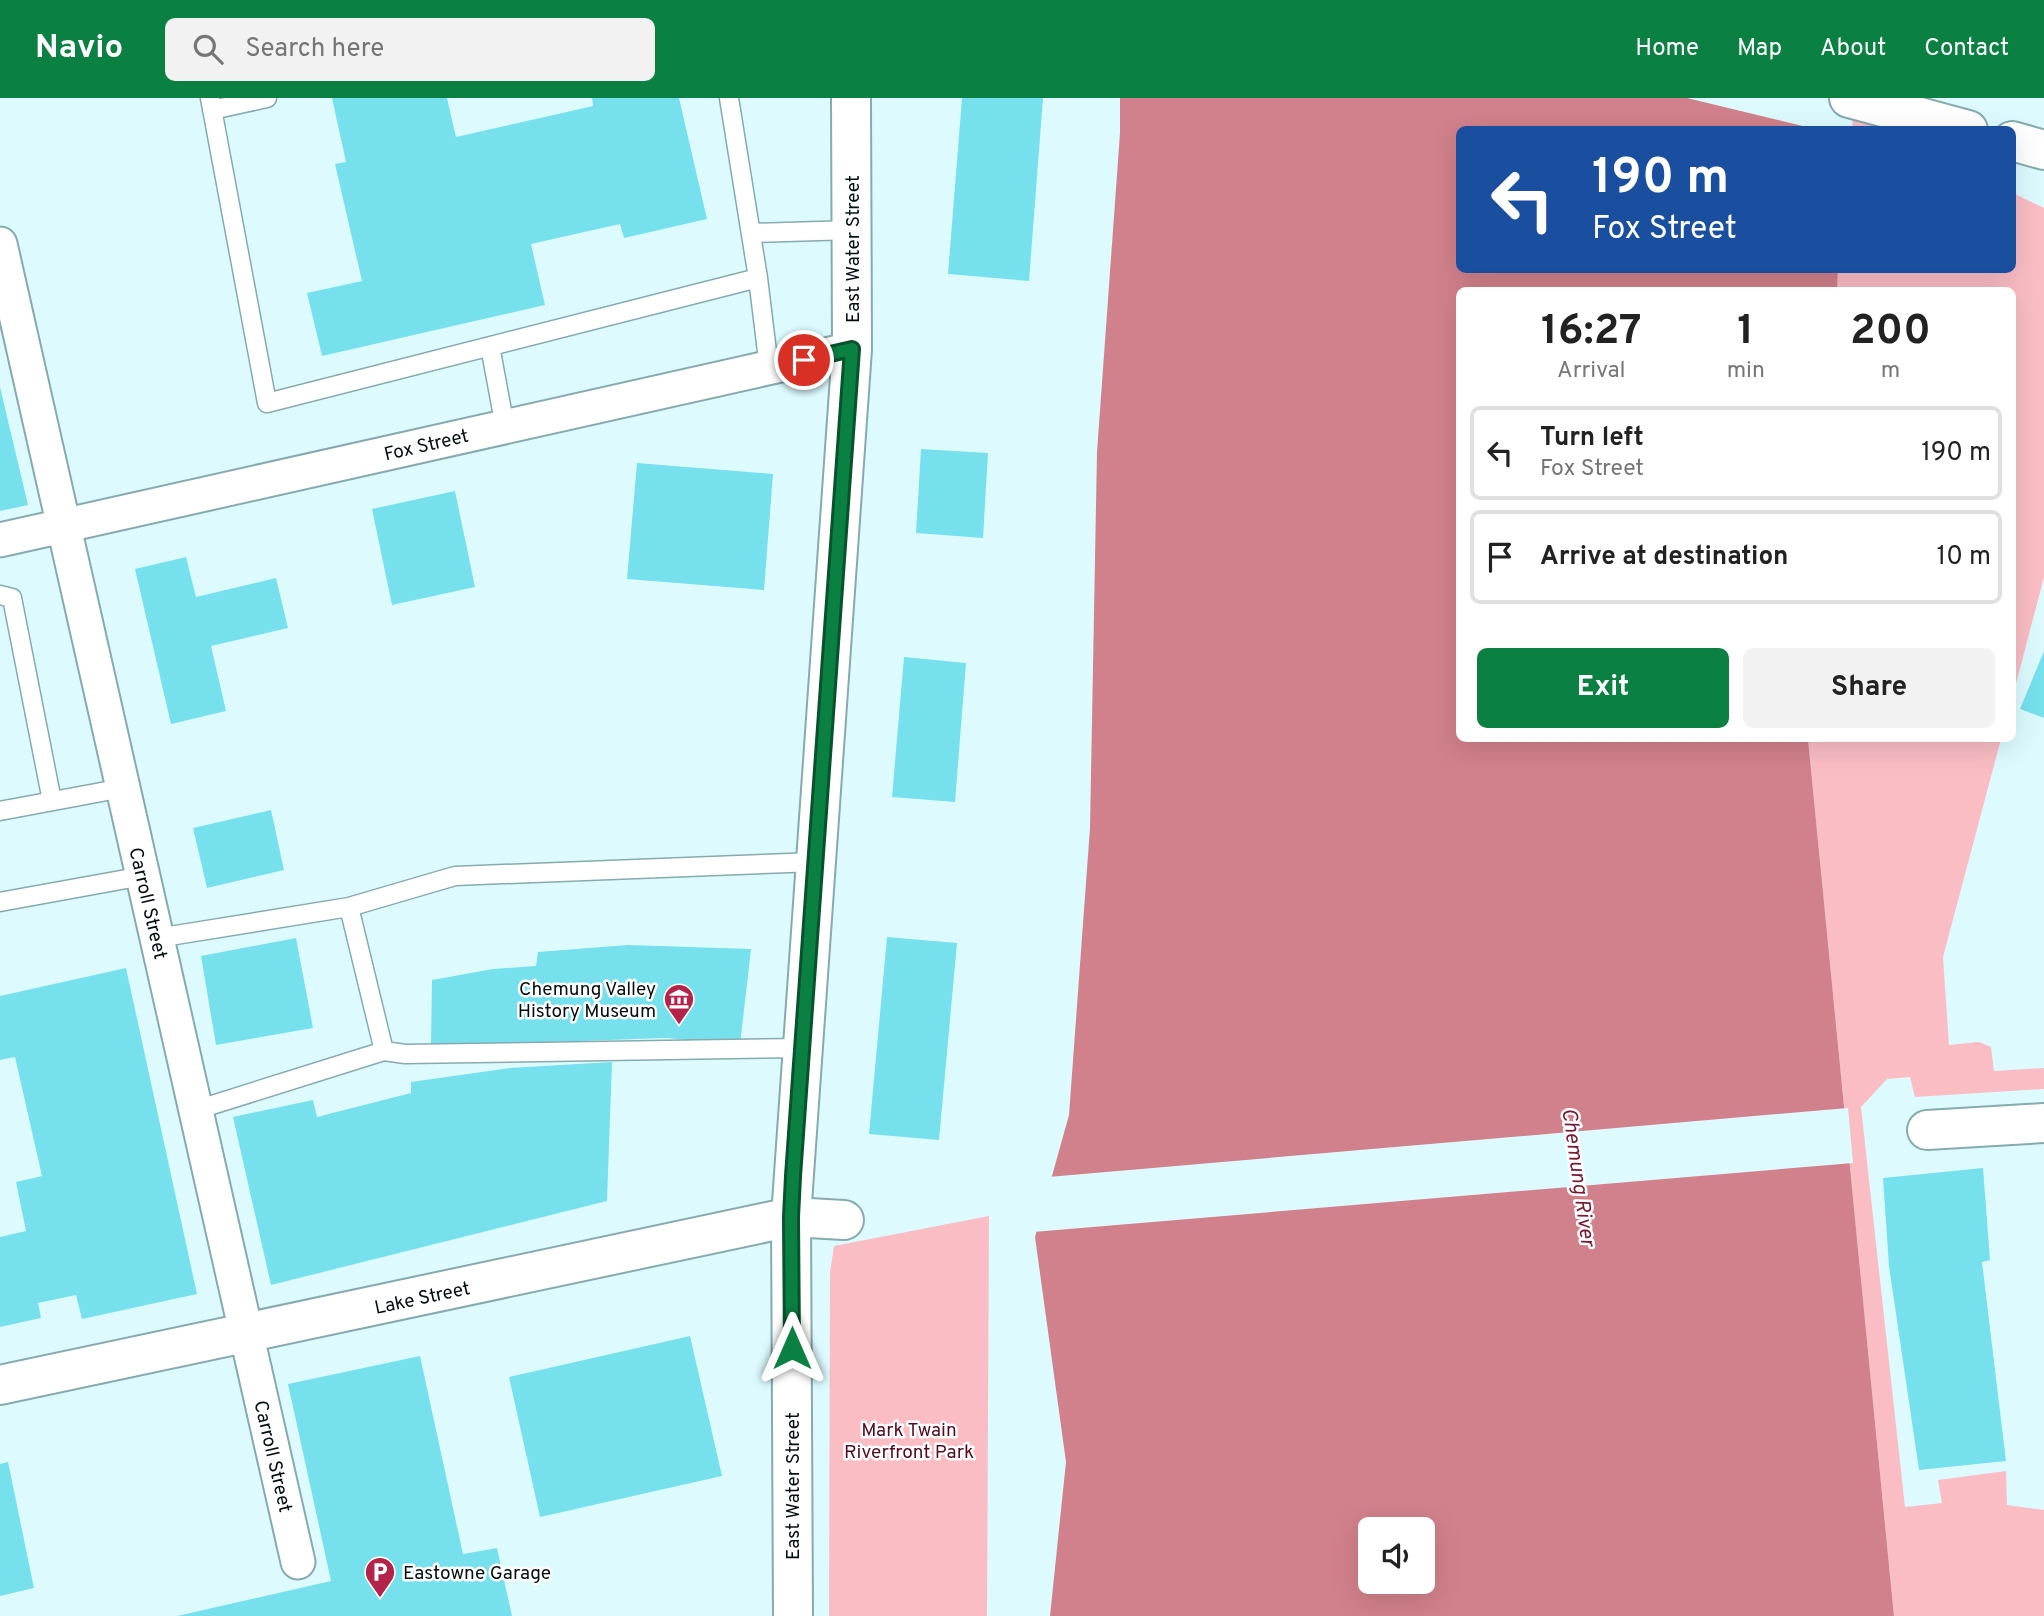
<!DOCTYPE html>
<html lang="en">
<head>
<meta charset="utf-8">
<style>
	:root { --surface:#fff; --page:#f2f2f2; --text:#222; --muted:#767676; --line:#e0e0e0; --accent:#0b8043 }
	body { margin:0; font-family:Overpass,sans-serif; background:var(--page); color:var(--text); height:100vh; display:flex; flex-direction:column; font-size:26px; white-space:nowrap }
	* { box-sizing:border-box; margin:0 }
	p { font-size:23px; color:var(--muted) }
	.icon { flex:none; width:38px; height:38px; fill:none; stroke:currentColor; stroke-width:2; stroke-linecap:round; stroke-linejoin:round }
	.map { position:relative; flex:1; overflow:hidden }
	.sheet { position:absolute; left:1456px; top:189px; width:560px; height:455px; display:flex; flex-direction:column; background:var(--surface); border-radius:10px; box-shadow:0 7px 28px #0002 }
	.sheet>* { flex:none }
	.banner { position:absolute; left:1456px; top:28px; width:560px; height:147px; border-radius:10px; box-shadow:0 7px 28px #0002; background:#1a4fa0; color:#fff; overflow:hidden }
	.controls { position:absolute; left:1358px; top:1419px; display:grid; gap:14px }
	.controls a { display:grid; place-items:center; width:77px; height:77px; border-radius:10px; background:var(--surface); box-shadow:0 7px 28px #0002; font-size:35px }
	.pin { position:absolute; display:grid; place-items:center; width:60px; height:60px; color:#fff; margin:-30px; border:4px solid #fff; border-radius:50%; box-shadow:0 2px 7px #0007 }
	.me { position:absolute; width:77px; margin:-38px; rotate:0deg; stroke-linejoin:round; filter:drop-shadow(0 0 5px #0008) }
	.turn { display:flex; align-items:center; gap:24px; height:147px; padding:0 21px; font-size:32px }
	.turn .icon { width:91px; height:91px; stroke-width:2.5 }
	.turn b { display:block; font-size:49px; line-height:60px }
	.eta { display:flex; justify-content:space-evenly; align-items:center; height:119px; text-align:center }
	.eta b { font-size:42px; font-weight:700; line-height:49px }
	.cta { display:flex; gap:14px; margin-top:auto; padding:14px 21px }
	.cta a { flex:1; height:80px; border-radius:10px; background:var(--accent); color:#fff; font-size:28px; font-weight:700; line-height:80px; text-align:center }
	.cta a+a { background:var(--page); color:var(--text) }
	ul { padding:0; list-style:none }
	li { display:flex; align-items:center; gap:21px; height:94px; margin:0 14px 10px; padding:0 7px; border:4px solid var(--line); border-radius:10px }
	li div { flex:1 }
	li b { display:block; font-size:26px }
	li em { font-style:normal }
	header { display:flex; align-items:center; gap:42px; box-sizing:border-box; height:98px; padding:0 35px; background:var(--accent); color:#fff }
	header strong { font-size:33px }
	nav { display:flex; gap:38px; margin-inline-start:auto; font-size:24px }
	.search { width:490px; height:63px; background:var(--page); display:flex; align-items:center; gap:18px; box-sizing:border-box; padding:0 24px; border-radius:10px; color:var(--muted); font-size:26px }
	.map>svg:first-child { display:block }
</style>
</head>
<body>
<header>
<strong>Navio</strong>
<div class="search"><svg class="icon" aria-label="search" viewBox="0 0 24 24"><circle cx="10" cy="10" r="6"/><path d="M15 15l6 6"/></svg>Search here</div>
<nav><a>Home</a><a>Map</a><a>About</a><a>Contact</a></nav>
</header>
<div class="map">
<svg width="2044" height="1518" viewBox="0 0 2044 1518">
	<rect width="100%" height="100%" fill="#ddfbff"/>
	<path fill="#fabdc4" d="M1850,0H1887L1879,31L1849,32Z
		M2013,95L2044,110V479L2013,597L2012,192H1837L1838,172H2012Z
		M1808,641H2001L1943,859L1949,947L1979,944L1991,949L1994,973L2044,970V991L1915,999L1910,979L1887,981L1861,1009L1905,1409L1942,1405L1938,1382L2006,1373L2007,1407L2044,1412V1518H1894Z
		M989,1118L987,1518H829L830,1174L834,1148Z"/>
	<path fill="#d1818b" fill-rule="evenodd" d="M1120,0H1850L1849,31L1460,32V172H1838L1837,192H1460V640L1808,641L1894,1518H1050L1066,1364L1035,1139L1069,1017L1090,730L1097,354L1120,35ZM1370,1432H1423V1484H1370Z"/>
	<path fill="#ddfbff" d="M1687,0H1854L1852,32L1815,31Z
		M1848,1010L1853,1065L1033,1134L1048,1079Z"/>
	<path fill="#77e0ed" d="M332,0H447L456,39L593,8L592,0H679L707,121L624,140L620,126L531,146L545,207L322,258L307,195L362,183L335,66L346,64Z
		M962,0H1043L1029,183L948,176Z
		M0,289L28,407L0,413Z
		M921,351L988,355L983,440L916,435Z
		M637,365L773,376L764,492L627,481Z
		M455,393L475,489L392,507L372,411Z
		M186,459L196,499L276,480L288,530L211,548L226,613L171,626L135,471Z
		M2044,553V620L2020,611Z
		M904,559L966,565L955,704L892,699Z
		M271,712L284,772L207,790L193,730Z
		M887,839L957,845L939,1042L869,1036Z
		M296,840L313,930L216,947L201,858Z
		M628,847L751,851L740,947L666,940L431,948L432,882L493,871L536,868L538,854Z
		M126,870L197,1196L82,1221L76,1197L38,1205L41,1220L0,1229V1139L26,1133L16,1084L42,1078L15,959L0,962V898Z
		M612,964L607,1103L271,1187L233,1019L313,1002L317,1019L411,995V984L510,970Z
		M1983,1070L1990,1162L1982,1164L2006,1363L1919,1372L1889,1168L1883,1080Z
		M690,1238L722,1378L540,1419L509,1279Z
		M420,1258L463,1456L497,1450L512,1518H177L331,1483L288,1286Z
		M8,1364L34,1490L0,1498V1366Z"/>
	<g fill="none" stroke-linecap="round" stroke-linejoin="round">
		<g stroke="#86aaae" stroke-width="21">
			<path id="lane" d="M210,0L267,305L758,180L729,0
				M212,12L267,0
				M751,135L852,132
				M758,180L769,270
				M490,248L505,329
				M0,497L12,500L52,703
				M0,713L123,690
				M0,804L143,778
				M157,840L349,809
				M384,953L349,809L455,778L816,764
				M196,1012L384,953L405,956L803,950"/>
		</g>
		<g stroke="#86aaae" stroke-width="37">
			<path id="street" d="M0,146L298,1464
				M0,442L852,251"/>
		</g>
		<g stroke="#86aaae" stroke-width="42">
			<path id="secondary" d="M1849,0L1968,32
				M2012,43L2044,52
				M1927,1032L2044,1025
				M0,1287L791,1119L844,1122"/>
		</g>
		<g stroke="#86aaae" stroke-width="42">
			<path id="primary" d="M793,1518L791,1119L852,251L851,0"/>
		</g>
		<use href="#lane" stroke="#fff" stroke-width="18"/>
		<use href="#street" stroke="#fff" stroke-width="33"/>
		<use href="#secondary" stroke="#fff" stroke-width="38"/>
		<use href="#primary" stroke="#fff" stroke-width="38"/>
	</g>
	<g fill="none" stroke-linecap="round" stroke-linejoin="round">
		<g stroke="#07532c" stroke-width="18">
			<path id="route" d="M792,1250L791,1119L793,1078L852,251L804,262"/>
		</g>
		<use href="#route" stroke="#0b8043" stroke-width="12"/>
	</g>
	<defs>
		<g id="museum-pin" transform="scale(1.575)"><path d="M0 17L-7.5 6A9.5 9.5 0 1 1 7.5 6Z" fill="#b4234a" stroke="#fff"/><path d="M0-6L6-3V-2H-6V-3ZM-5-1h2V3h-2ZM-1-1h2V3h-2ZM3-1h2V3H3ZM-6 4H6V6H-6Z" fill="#fff"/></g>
		<g id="parking-pin" transform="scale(1.575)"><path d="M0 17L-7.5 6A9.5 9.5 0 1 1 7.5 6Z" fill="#b4234a" stroke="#fff"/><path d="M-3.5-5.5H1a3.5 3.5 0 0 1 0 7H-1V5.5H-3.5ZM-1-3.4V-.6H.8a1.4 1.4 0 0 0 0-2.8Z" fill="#fff"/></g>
	</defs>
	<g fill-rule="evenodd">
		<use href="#museum-pin" x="679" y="901"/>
		<use href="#parking-pin" x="380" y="1474"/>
	</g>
	<g text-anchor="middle" stroke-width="5" stroke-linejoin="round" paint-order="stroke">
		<g font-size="19" fill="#020e0f" stroke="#fff">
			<text transform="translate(852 151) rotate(-90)" y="7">East Water Street</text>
			<text transform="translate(426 346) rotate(-13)" y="7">Fox Street</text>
			<text transform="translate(149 805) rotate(77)" y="7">Carroll Street</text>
			<text transform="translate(422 1199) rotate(-12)" y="7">Lake Street</text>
			<text transform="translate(274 1358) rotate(77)" y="7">Carroll Street</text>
			<text transform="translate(792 1388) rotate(-90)" y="7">East Water Street</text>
		</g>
		<g font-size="19" fill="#020e0f" stroke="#fff" text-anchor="end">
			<text x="656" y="897">Chemung Valley<tspan x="656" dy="22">History Museum</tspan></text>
			<text x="403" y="1481" text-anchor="start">Eastowne Garage</text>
		</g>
		<g font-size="19" fill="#540b1f" stroke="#fff">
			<text x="909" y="1338">Mark Twain<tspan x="909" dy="22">Riverfront Park</tspan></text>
		</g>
		<g font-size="21" font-style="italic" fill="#791a31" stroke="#fff">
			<text transform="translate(1579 1079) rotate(82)" y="7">Chemung River</text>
		</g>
	</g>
</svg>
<div class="controls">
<a><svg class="icon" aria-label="sound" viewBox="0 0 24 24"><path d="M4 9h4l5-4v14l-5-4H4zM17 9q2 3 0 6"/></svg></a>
</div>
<div class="pin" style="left:804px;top:262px;background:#d93025"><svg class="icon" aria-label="arrive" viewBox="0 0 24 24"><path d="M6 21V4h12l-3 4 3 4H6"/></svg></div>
<svg class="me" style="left:792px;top:1250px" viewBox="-20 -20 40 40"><path d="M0-17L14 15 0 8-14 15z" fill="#0b8043" stroke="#fff" stroke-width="4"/></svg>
<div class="banner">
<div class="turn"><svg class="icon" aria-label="left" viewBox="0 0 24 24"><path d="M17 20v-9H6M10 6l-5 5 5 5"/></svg><div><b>190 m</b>Fox Street</div></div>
</div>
<section class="sheet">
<div class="eta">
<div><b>16:27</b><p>Arrival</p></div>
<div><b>1</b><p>min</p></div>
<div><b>200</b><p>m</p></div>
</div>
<ul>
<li><svg class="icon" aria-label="left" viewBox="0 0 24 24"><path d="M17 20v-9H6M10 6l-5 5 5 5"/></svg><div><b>Turn left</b><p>Fox Street</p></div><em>190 m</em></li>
<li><svg class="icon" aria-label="arrive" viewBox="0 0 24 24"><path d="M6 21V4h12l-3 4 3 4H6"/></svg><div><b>Arrive at destination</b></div><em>10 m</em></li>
</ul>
<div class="cta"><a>Exit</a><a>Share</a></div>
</section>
</div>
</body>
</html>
